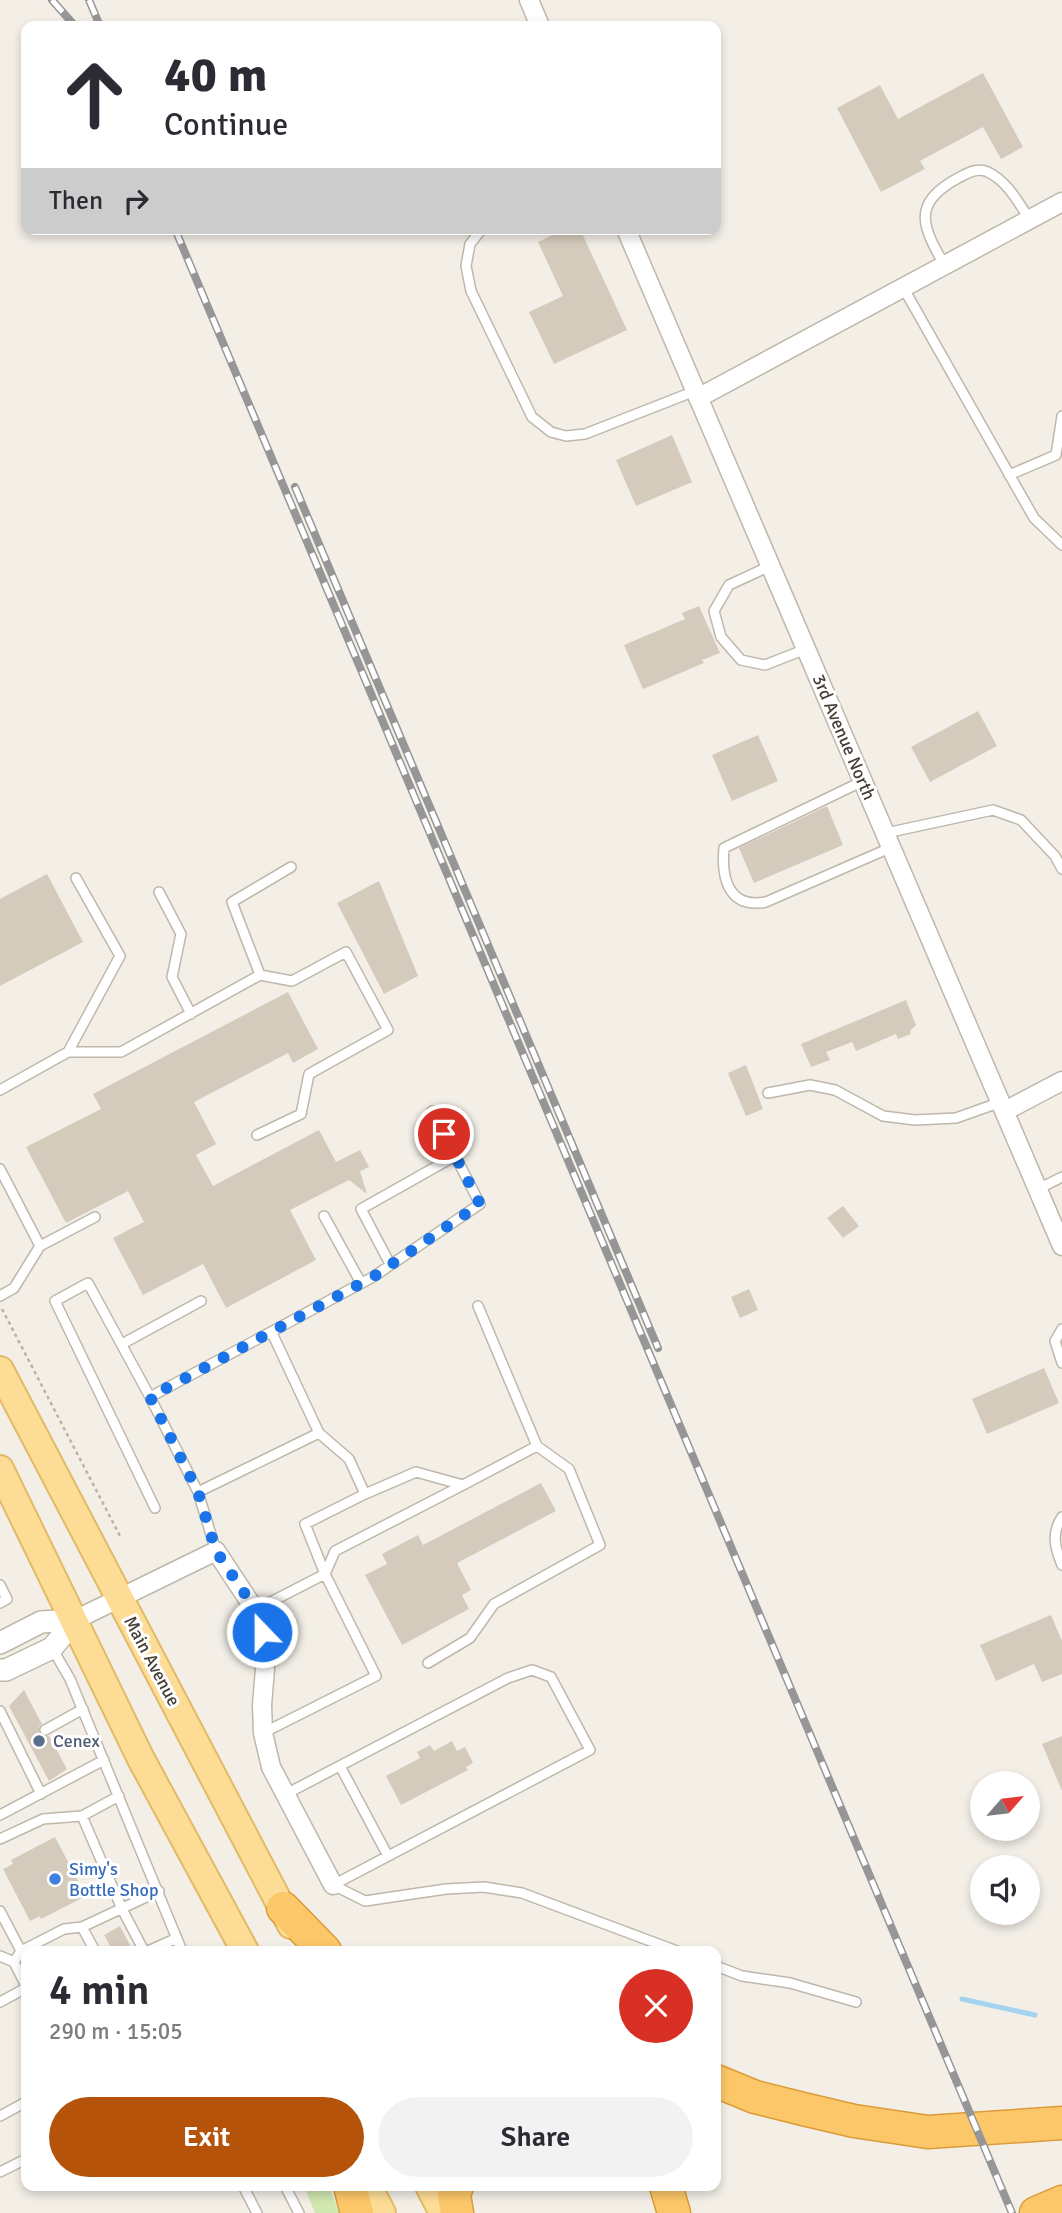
<!DOCTYPE html>
<html lang="en">
<head>
<meta charset="utf-8">
<style>
	:root { --surface:#fff; --page:#f2f2f3; --text:#2b2b33; --muted:#7c7c81; --accent:#b45309 }
	body { margin:0; font-family:Signika,sans-serif; background:var(--page); color:var(--text); height:100vh; display:flex; flex-direction:column; font-size:26px; white-space:nowrap }
	* { box-sizing:border-box; margin:0 }
	p { font-size:23px; color:var(--muted) }
	.icon { flex:none; width:38px; height:38px; fill:none; stroke:currentColor; stroke-width:2; stroke-linecap:round; stroke-linejoin:round }
	.map { position:relative; flex:1; overflow:hidden }
	.side { position:absolute; left:21px; top:1946px; width:700px; height:245px; display:flex; flex-direction:column; background:var(--surface); border-radius:14px; box-shadow:0 4px 10px #0003 }
	.side>* { flex:none }
	.hud { position:absolute; left:21px; top:21px; width:700px; height:214px; border-radius:14px; box-shadow:0 4px 10px #0003; background:#fff; color:var(--text); overflow:hidden }
	.needle { width:46px; rotate:62deg }
	.fabs { position:absolute; left:970px; top:1771px; display:grid; gap:14px }
	.fabs a { display:grid; place-items:center; width:70px; height:70px; border-radius:50%; background:var(--surface); box-shadow:0 4px 10px #0003; font-size:35px }
	.pin { position:absolute; display:grid; place-items:center; width:60px; height:60px; color:#fff; margin:-30px; border:4px solid #fff; border-radius:50%; box-shadow:0 2px 7px #0007 }
	.me { position:absolute; width:77px; margin:-38px; rotate:338deg; stroke-linejoin:round; filter:drop-shadow(0 0 5px #0008) }
	.turn { display:flex; align-items:center; gap:24px; height:147px; padding:0 28px; font-size:32px }
	.turn .icon { width:91px; height:91px; stroke-width:2.5 }
	.turn b { display:block; font-size:49px; line-height:60px }
	.then { display:flex; align-items:center; height:66px; padding:0 28px; background:#0003; gap:14px; font-size:26px }
	.round { display:grid; place-items:center; flex:none; width:74px; height:74px; border-radius:37px; background:var(--page) }
	.headline { display:flex; align-items:center; justify-content:space-between; height:119px; padding:0 28px }
	h1 { font-size:42px; font-weight:600; line-height:52px }
	.button { display:flex; gap:14px; margin-top:auto; padding:14px 28px }
	.button a { flex:1; height:80px; border-radius:42px; background:var(--accent); color:#fff; font-size:28px; font-weight:600; line-height:80px; text-align:center }
	.button a+a { background:var(--page); color:var(--text) }
	.map>svg:first-child { display:block }
</style>
</head>
<body>
<div class="map">
<svg width="1062" height="2213" viewBox="0 0 1062 2213">
	<rect width="100%" height="100%" fill="#f3efe7"/>
	<path fill="#d0e7b0" d="M304,2186H328L340,2213H315Z"/>
	<g fill="none" stroke-linecap="round" stroke-linejoin="round">
		<path stroke="#a4d3ef" stroke-width="5" d="M962,1999L1035,2015"/>
	</g>
	<path fill="#d5cbbc" d="M983,73L1023,147L1001,159L983,127L920,161L925,169L881,192L837,108L880,85L898,119Z
		M565,229H580L627,330L554,364L529,312L563,296L538,242Z
		M672,435L692,482L636,506L616,460Z
		M699,606L720,653L702,660L704,663L643,689L624,645L685,619L682,613Z
		M978,711L997,746L930,782L911,747Z
		M758,735L778,781L732,801L712,755Z
		M827,806L843,845L754,883L739,848Z
		M47,874L83,942L0,986V899Z
		M379,881L418,976L384,994L337,903Z
		M288,992L318,1049L293,1063L288,1053L194,1102L216,1144L196,1155L213,1186L319,1130L336,1162L360,1150L369,1167L360,1171L367,1194L349,1180L290,1210L316,1260L226,1308L203,1264L143,1295L113,1238L144,1222L128,1191L66,1223L26,1147L101,1109L93,1094Z
		M906,1000L916,1025L910,1031L911,1034L898,1039L896,1034L856,1051L852,1042L826,1052L830,1060L811,1067L801,1044Z
		M746,1065L763,1109L746,1116L728,1073Z
		M843,1206L859,1226L843,1238L827,1218Z
		M749,1289L758,1310L740,1318L731,1297Z
		M1044,1368L1059,1403L987,1434L972,1399Z
		M541,1483L556,1511L457,1563L471,1590L462,1595L469,1609L402,1645L365,1575L387,1564L382,1554L418,1535L423,1545Z
		M1051,1615L1062,1641V1674L1042,1682L1034,1664L996,1681L980,1645Z
		M24,1690L42,1724L39,1727V1733L42,1736H49L67,1769L49,1781L9,1706Z
		M1062,1736V1791L1042,1744Z
		M452,1741L457,1751L465,1747L473,1763L466,1767L468,1770L401,1805L386,1776L420,1758L417,1752L430,1745L434,1751Z
		M55,1837L86,1896L41,1919L40,1916L30,1921L3,1869L13,1864L11,1860Z
		M120,1926L133,1951H113L104,1935Z"/>
	<g fill="none" stroke-linecap="round" stroke-linejoin="round">
		<g stroke="#bfb7aa" stroke-width="12">
			<path id="service" d="M482,229L470,244L466,266L471,291L532,417L551,432L566,436L585,434L695,391
				M945,266C922,226 911,204 958,178C968,173 977,167 988,172C1008,182 1018,202 1030,220
				M904,289L1034,518L1062,545
				M1009,475L1056,455L1062,416
				M770,566L729,585L714,611L721,637L741,660L765,665L806,649
				M863,781L724,848C721,879 729,909 766,902L892,847
				M886,833L993,810L1021,820L1055,856L1062,869
				M159,892L181,934L172,977L191,1014
				M260,975L232,902L291,867
				M68,1052L120,956L76,878
				M0,1090L68,1052H121L260,975L292,981L346,952L388,1030L309,1074L301,1114L257,1135
				M768,1093L810,1085L835,1090L883,1116L915,1120L956,1118L1001,1102
				M0,1169L40,1246L14,1288L0,1296
				M1038,1189L1062,1177
				M324,1216L361,1283
				M40,1246L95,1217
				M390,1264L361,1209L455,1156
				M1062,1329L1055,1341L1062,1363
				M122,1344L201,1301
				M150,1397L373,1277L480,1204L432,1111
				M319,1433L349,1459L365,1494L305,1524L325,1574
				M198,1492L319,1433L272,1333
				M365,1494L416,1472L463,1485L537,1446
				M155,1508L55,1301L88,1283L150,1397L198,1492L216,1551
				M1062,1517C1051,1533 1055,1548 1062,1565
				M325,1574L335,1551L463,1485
				M0,1585L7,1599L0,1603
				M255,1610L325,1574L376,1676L263,1733
				M52,1648L70,1679L182,1951
				M428,1663L470,1638L494,1604L600,1545L569,1469L537,1446L478,1306
				M0,1711L41,1794
				M45,1730L83,1709
				M340,1766L388,1856
				M286,1794L508,1678L532,1670L551,1677L590,1750L333,1885
				M119,1796L82,1816L122,1909L144,1951
				M0,1815L104,1760
				M0,1839L43,1819L82,1816
				M333,1885L365,1901L446,1889L484,1887L522,1893L677,1951
				M0,1911L21,1951L64,1929L82,1927L159,1891
				M82,1927L95,1951
				M21,1951L14,1962L26,1986
				M148,1951L177,1938
				M0,1956L14,1962
				M716,1966L742,1976L790,1983L856,2002
				M0,2002L26,1988
				M0,2116L26,2102
				M0,2172L26,2159
				M243,2186L257,2213
				M285,2186L299,2213"/>
		</g>
		<g stroke="#bfb7aa" stroke-width="21">
			<path id="minor" d="M529,0L540,26
				M626,229L1062,1246
				M698,398L1062,202
				M1005,1111L1062,1081
				M75,1620L216,1551L255,1610L262,1632L265,1669L262,1705L263,1733L271,1767L333,1885"/>
		</g>
		<g stroke="#bfb7aa" stroke-width="24">
			<path id="tertiary" d="M0,1643L41,1622L75,1620
				M0,1670H6L52,1648L75,1620"/>
		</g>
		<g stroke="#e2ba66" stroke-width="30">
			<path id="primary" d="M0,1370L291,1925
				M0,1469L141,1759L245,1951
				M368,2186L382,2213
				M429,2186L443,2213"/>
		</g>
		<g stroke="#dc9b39" stroke-width="35">
			<path id="motorway" d="M283,1908L325,1951
				M716,2081L755,2097L803,2109L854,2121L928,2132L1062,2123
				M350,2186L357,2213
				M666,2186L674,2213
				M457,2213L454,2195L457,2186
				M1036,2213L1062,2202"/>
		</g>
		<path stroke="#c0b29b" stroke-width="2.5" stroke-dasharray="3.5 3.5" stroke-linecap="butt" d="M2,1309L120,1536"/>
		<use href="#service" stroke="#fff" stroke-width="9"/>
		<use href="#minor" stroke="#fff" stroke-width="18"/>
		<use href="#tertiary" stroke="#fff" stroke-width="21"/>
		<use href="#primary" stroke="#fddd96" stroke-width="26"/>
		<use href="#motorway" stroke="#fcc769" stroke-width="32"/>
		<g stroke="#969696" stroke-width="8">
			<path id="rail" d="M52,0L75,26
				M89,0L100,26
				M175,229L1012,2213
				M295,487L658,1348"/>
		</g>
		<use href="#rail" stroke="#fff" stroke-width="5" stroke-dasharray="16" stroke-linecap="butt"/>
	</g>
	<g fill="none" stroke-linecap="round" stroke-linejoin="round">
		<path stroke="#1a73e8" stroke-width="12" stroke-dasharray="0 21.6" d="M262,1632L255,1609L216,1551L198,1492L150,1397L373,1277L480,1204L444,1134"/>
	</g>
	<circle fill="#5c6f8a" stroke="#fff" stroke-width="2.5" cx="39" cy="1741" r="7"/>
	<circle fill="#3f7fe0" stroke="#fff" stroke-width="2.5" cx="55" cy="1879" r="7"/>
	<g text-anchor="middle" stroke-width="6" stroke-linejoin="round" paint-order="stroke">
		<g font-size="18" fill="#463f36" stroke="#fff">
			<text transform="translate(844 737) rotate(67)" y="6">3rd Avenue North</text>
			<text transform="translate(152 1661) rotate(62)" y="6">Main Avenue</text>
		</g>
		<g font-size="18" fill="#4e5e75" stroke="#fff" text-anchor="start">
			<text x="53" y="1747">Cenex</text>
		</g>
		<g font-size="18" fill="#366cbe" stroke="#fff" text-anchor="start">
			<text x="69" y="1875">Simy's<tspan x="69" dy="21">Bottle Shop</tspan></text>
		</g>
	</g>
</svg>
<div class="fabs">
<a><svg class="needle" viewBox="-14 -14 28 28"><path d="M0-13l5 13h-10z" fill="#e53935"/><path d="M0 13l5-13h-10z" fill="#7c7c81"/></svg></a>
<a><svg class="icon" aria-label="sound" viewBox="0 0 24 24"><path d="M4 9h4l5-4v14l-5-4H4zM17 9q2 3 0 6"/></svg></a>
</div>
<div class="pin" style="left:444px;top:1134px;background:#d93025"><svg class="icon" aria-label="arrive" viewBox="0 0 24 24"><path d="M6 21V4h12l-3 4 3 4H6"/></svg></div>
<svg class="me" style="left:262px;top:1632px" viewBox="-20 -20 40 40"><circle r="17" fill="#1a73e8" stroke="#fff" stroke-width="3"/><path d="M0-11L8 9 0 5-8 9z" fill="#fff"/></svg>
<div class="hud">
<div class="turn"><svg class="icon" aria-label="ahead" viewBox="0 0 24 24"><path d="M12 20V5M6 11l6-6 6 6"/></svg><div><b>40 m</b>Continue</div></div>
<div class="then">Then<svg class="icon" aria-label="right" viewBox="0 0 24 24"><path d="M7 20v-9h11M14 6l5 5-5 5"/></svg></div>
</div>
<section class="side">
<div class="headline"><div><h1>4 min</h1><p>290 m · 15:05</p></div><a class="round" style="background:#d93025;color:#fff"><svg class="icon" aria-label="close" viewBox="0 0 24 24"><path d="M6 6l12 12M18 6L6 18"/></svg></a></div>
<div class="button"><a>Exit</a><a>Share</a></div>
</section>
</div>
</body>
</html>
